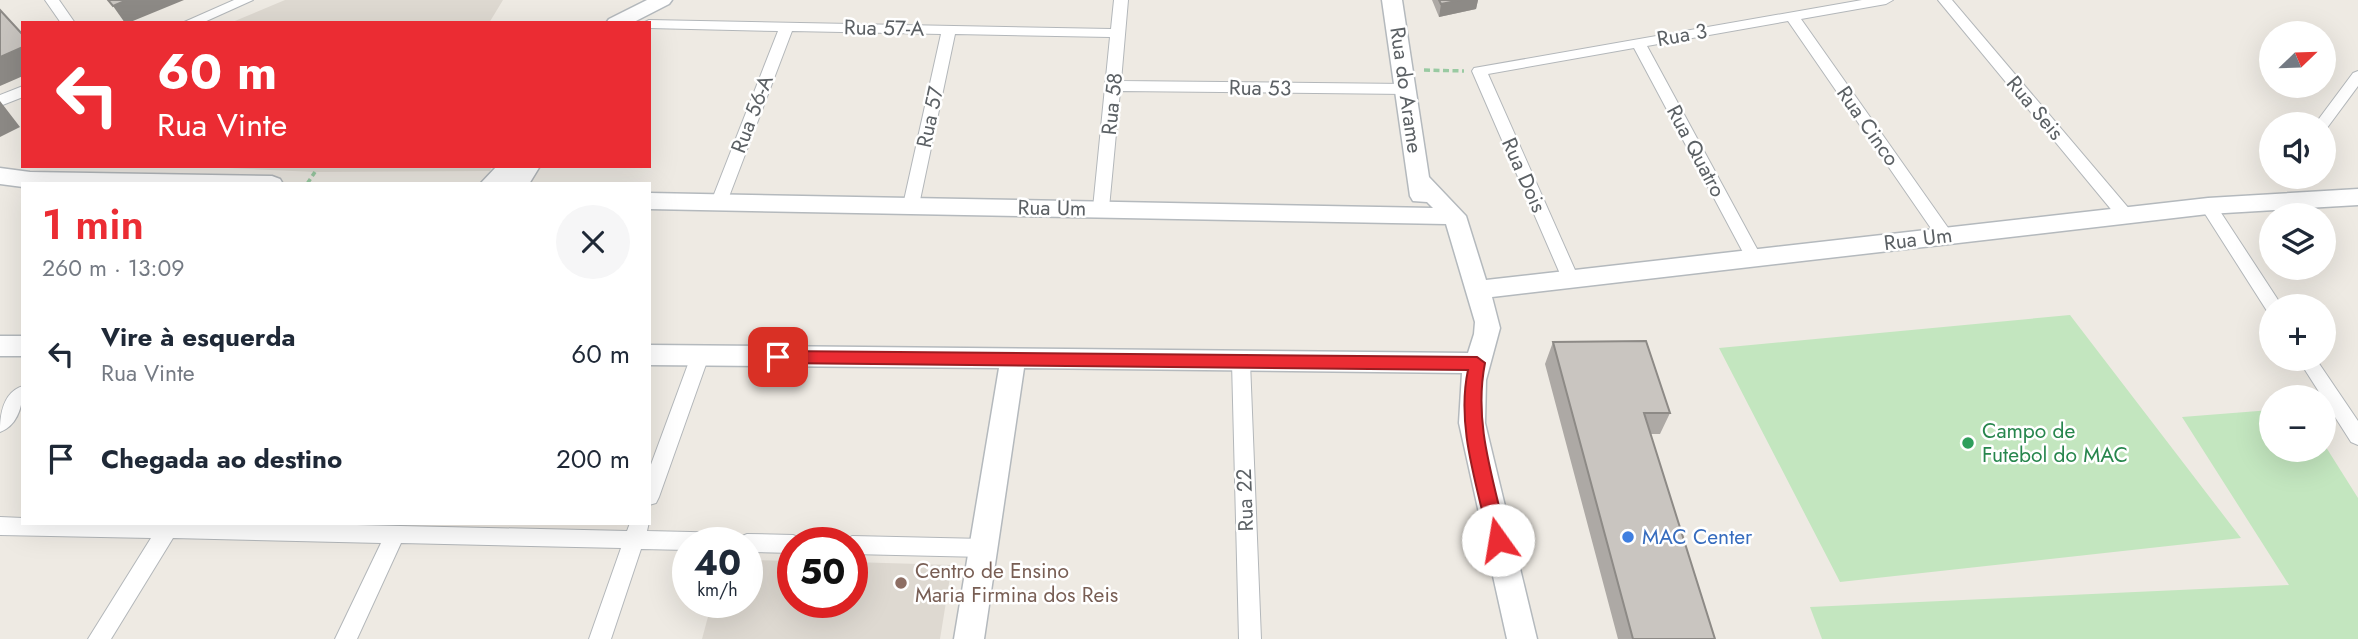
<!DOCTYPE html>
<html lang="pt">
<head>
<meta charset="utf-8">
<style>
	:root { --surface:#fff; --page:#f6f6f7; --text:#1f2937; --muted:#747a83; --accent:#eb2c33 }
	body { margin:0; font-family:Jost,sans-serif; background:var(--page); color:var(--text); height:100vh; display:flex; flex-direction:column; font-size:26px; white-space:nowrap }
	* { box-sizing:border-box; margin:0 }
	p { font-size:23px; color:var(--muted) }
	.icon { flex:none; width:38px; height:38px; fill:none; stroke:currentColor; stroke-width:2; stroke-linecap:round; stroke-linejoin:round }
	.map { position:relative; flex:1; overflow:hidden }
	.sheet { position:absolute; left:21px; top:182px; width:630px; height:343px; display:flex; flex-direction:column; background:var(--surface); border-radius:0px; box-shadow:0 7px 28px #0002 }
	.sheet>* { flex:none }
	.guide { position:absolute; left:21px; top:21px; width:630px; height:147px; border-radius:0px; box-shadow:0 7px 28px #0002; background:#eb2c33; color:#fff; overflow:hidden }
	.needle { width:46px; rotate:67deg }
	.controls { position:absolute; left:2259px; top:21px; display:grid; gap:14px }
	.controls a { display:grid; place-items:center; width:77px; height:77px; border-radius:50%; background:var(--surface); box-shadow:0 7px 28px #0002; font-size:35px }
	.speed { position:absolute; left:672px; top:527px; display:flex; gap:14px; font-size:35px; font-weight:700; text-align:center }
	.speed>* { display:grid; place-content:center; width:91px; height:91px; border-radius:50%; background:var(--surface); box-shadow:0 7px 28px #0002; line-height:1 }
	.speed small { font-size:18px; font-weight:400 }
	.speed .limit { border:10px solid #d22; background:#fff; color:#111 }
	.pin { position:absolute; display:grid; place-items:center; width:60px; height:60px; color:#fff; margin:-30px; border-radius:14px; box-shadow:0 4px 10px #0006 }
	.me { position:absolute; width:77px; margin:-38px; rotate:347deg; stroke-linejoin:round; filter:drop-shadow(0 0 5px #0008) }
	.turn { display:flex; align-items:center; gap:24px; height:147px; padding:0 21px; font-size:32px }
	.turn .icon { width:91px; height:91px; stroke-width:2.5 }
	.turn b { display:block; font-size:49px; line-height:60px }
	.round { display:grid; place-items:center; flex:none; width:74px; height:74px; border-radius:37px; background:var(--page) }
	.overview { display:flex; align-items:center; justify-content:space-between; height:119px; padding:0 21px }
	h1 { font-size:42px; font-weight:600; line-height:52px; color:var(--accent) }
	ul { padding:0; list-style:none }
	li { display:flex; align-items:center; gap:21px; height:105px; padding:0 21px }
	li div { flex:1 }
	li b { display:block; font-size:26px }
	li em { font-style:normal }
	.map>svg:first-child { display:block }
</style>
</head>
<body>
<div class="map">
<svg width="2358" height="639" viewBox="0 0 2358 639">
	<rect width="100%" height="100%" fill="#eeeae3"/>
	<path fill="#ded9d1" d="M285,0H503L489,23H230Z
		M185,166H492L490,171L315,172Z
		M747,560L793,561V602H852V562L952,565L940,639H702L712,602H747Z"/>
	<path fill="#c3e6bf" d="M2070,315L2241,538L1840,582L1719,348Z
		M2271,410L2272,450H2324V444L2358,498V639H1822L1810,607L2289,585L2182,417Z"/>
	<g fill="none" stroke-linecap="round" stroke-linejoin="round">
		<g stroke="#b3b7ba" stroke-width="2">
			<path id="street" d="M45,0H59L75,23H61Z
				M234,0H253L202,23H182Z
				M1114,0H1128L1121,81L1406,84L1413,89L1406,94L1120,91L1109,208L1101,214L1093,208L1110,37L955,34L919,205L911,211L903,205L941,34L792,31L727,202L719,208L711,202L778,31L649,28V23H643L649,20L1111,29Z
				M1862,0H1893L1886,4L1801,19L1951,232L1953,236L1951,240H1939L1788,21L1647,46L1762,258L1754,264L1746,258L1634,48L1488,74L1579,279L1576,283H1564L1472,71L1474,68Z
				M1938,0H1952L2131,211L2133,215L2131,219H2119Z
				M2358,71V86L2327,128H2324V124H2315L2353,73Z
				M23,86V97L0,106V95Z
				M2208,200L2214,202L2282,306H2272V312L2267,311L2200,206Z
				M700,349L706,351L709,356L659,497L656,503L649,505V470L691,356L694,351Z
				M1241,355L1247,357L1250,362L1261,639H1239L1232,362L1235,357Z
				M2298,359H2316L2358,421V445L2351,442Z
				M23,386C23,403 19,425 0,432C0,414 3,392 23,386Z
				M0,517L23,518V523H269L627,531L630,523L649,522L647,531L733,533L740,537L747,534L793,535L800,538L802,542H793V553L747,552V542H688V550L641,549L611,639H589L621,548L401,543L357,639H335L381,543L173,538L111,639H88L151,538L0,535Z
				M852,536L984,539L991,542L994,548L991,554L984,557L852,554V542H843Z"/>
		</g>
		<g stroke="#b4b9bd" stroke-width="3">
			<path id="secondary" d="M647,0H672L669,4L632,23H606L609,19Z
				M1382,0H1402L1429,177L1466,216L1486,280L2208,198L2358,189V205L2208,214L1492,297L1500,328L1486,380L1485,423L1537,639H1507L1459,423L1462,373L1024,368L984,639H954L999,368L649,365V345L1468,353L1474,334L1475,322L1446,224L649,209V193L1433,208L1427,202L1413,201L1410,196Z
				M497,166H540L529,184H480Z
				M0,168L30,172L272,176L280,179L283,184H23V187L0,184Z
				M0,336H23V356H0Z"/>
		</g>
		<path stroke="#99caa2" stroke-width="3.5" stroke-dasharray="6 3.5" stroke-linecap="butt" d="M1424,70L1464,71
			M307,184L315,172"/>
		<use href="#street" fill="#fff" fill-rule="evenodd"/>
		<use href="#secondary" fill="#fff" fill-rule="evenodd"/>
	</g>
	<path fill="#ada9a5" d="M1432,0H1478L1476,9L1439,17Z
		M1553,342L1670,413L1660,434H1650L1715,639H1618L1545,364Z"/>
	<path fill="#8d8a86" d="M127,0H184L128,23H125L113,6Z
		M1461,0H1478L1476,9L1439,17L1441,4Z
		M23,47V76L0,86V57Z
		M0,101L20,127L0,137Z"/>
	<path fill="#c9c5c0" stroke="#8d8a86" stroke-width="2" d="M108,0H127L113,6Z
		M1439,0H1461L1441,4Z
		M0,10L23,35V47L0,57Z
		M1646,341L1670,413H1644L1715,639H1633L1553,342Z"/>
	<path fill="#eb2c33" stroke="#991d21" stroke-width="2" d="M778,351L1477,357L1485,363C1473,424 1494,480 1507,540L1505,545L1498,548L1492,545L1489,540C1477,484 1456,426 1468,370L778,363L770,357Z"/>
	<circle fill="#2e9e5b" stroke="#fff" stroke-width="2.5" cx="1968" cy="443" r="7"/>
	<circle fill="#3f7fe0" stroke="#fff" stroke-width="2.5" cx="1628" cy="537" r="7"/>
	<circle fill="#8d6e63" stroke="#fff" stroke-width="2.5" cx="901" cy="583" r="7"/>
	<g text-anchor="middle" stroke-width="5" stroke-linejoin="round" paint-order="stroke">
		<g font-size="21" fill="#5b6064" stroke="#fff">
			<text transform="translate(884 28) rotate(1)" y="7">Rua 57-A</text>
			<text transform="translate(1682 35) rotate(-10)" y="7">Rua 3</text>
			<text transform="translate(1260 88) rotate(1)" y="7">Rua 53</text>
			<text transform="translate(1406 90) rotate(82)" y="7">Rua do Arame</text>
			<text transform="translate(1112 104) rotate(-84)" y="7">Rua 58</text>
			<text transform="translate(2035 108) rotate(50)" y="7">Rua Seis</text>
			<text transform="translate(752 114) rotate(-69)" y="7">Rua 56-A</text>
			<text transform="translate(930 117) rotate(-78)" y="7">Rua 57</text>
			<text transform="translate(1868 126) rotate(55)" y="7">Rua Cinco</text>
			<text transform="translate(1696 151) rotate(62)" y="7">Rua Quatro</text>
			<text transform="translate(1524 175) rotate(66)" y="7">Rua Dois</text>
			<text transform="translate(1052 208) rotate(1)" y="7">Rua Um</text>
			<text transform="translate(1918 239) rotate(-7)" y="7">Rua Um</text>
			<text transform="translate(1245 500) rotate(-92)" y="7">Rua 22</text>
		</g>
		<g font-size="21" fill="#27864d" stroke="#fff" text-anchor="start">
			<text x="1982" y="438">Campo de<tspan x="1982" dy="24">Futebol do MAC</tspan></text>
		</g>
		<g font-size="21" fill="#366cbe" stroke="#fff" text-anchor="start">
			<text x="1642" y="544">MAC Center</text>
		</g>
		<g font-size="21" fill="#785e54" stroke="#fff" text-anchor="start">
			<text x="915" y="578">Centro de Ensino<tspan x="915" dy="24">Maria Firmina dos Reis</tspan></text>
		</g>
	</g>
</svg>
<div class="controls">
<a><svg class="needle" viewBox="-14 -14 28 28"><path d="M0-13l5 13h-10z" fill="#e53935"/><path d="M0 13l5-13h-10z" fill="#747a83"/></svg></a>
<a><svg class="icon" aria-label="sound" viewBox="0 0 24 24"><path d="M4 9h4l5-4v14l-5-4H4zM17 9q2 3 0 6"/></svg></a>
<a><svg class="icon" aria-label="layers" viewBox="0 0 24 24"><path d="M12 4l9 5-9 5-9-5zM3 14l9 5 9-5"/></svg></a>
<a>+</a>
<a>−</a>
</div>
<div class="speed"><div>40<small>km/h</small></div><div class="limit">50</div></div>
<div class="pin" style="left:778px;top:357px;background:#d93025"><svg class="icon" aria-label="arrive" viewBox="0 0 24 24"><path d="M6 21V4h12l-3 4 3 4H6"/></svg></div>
<svg class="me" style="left:1498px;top:540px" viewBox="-20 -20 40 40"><circle r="19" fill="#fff"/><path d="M0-13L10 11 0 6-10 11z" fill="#eb2c33"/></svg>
<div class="guide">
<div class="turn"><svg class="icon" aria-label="left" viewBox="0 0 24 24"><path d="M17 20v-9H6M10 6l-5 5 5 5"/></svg><div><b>60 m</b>Rua Vinte</div></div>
</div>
<section class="sheet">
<div class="overview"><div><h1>1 min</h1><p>260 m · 13:09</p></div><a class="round"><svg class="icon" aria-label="close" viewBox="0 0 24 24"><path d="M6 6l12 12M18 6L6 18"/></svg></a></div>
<ul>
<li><svg class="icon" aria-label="left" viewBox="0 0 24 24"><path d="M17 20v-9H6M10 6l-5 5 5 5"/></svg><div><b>Vire à esquerda</b><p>Rua Vinte</p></div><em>60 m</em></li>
<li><svg class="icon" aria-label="arrive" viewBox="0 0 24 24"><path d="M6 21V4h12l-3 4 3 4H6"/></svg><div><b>Chegada ao destino</b></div><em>200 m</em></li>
</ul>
</section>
</div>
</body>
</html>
